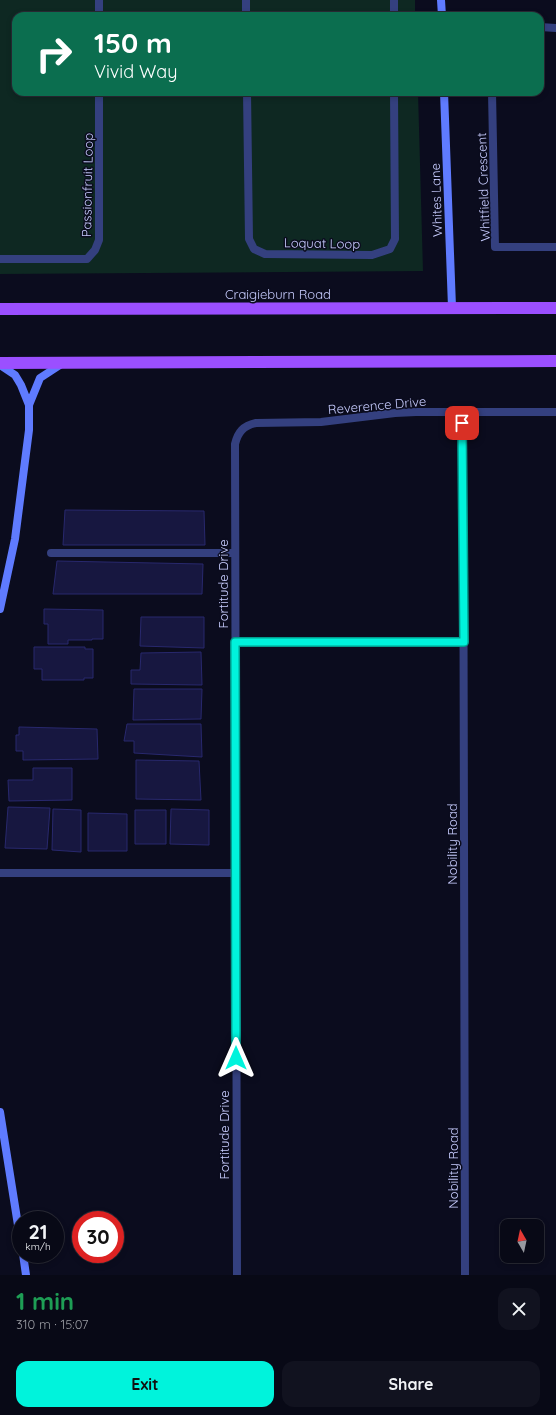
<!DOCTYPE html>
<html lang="en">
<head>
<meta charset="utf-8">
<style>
	:root { --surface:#080916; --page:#11121f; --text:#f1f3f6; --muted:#989aa1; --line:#292a35; --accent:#00f3dc }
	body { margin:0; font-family:Quicksand,sans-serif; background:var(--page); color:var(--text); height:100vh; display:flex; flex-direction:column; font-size:15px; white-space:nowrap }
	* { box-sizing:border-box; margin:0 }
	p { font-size:13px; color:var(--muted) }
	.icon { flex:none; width:22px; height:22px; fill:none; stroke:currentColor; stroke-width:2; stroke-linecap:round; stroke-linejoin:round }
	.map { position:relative; height:1275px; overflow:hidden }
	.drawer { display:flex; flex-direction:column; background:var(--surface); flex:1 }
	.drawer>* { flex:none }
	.top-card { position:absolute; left:12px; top:12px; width:532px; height:84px; border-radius:12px; box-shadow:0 2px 6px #0003,0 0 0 1px var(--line); background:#0b6e4f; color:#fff; overflow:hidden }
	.needle { width:26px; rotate:351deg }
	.fabs { position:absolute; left:500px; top:1219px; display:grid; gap:8px }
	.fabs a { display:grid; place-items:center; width:44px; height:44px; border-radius:8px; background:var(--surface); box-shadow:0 2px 6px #0003,0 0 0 1px var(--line); font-size:20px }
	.speed { position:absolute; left:12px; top:1211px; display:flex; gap:8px; font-size:20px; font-weight:700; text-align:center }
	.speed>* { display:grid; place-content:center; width:52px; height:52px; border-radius:50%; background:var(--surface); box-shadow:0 2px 6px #0003,0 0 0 1px var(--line); line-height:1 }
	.speed small { font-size:10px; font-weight:400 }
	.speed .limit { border:6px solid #d22; background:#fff; color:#111 }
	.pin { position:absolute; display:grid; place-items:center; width:34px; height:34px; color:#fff; margin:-17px; border-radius:8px; box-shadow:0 2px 6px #0006 }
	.me { position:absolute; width:44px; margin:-22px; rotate:0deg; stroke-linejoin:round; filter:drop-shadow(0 0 3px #0008) }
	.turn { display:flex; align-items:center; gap:14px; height:84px; padding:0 16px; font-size:18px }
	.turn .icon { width:52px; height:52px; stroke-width:2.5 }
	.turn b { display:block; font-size:28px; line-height:34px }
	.round { display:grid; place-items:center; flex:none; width:42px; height:42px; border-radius:12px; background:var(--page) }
	.headline { display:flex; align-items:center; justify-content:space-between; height:68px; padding:0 16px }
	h1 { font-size:24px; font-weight:700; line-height:30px; color:#1e9e55 }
	.primary-button { display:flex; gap:8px; margin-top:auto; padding:8px 16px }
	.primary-button a { flex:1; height:46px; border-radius:12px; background:var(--accent); color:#111; font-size:16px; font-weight:700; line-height:46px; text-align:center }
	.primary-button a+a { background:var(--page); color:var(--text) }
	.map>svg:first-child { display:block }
</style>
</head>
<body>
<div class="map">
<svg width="556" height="1275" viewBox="0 0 556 1275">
	<rect width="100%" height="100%" fill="#0b0c1e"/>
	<path fill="#0e2822" d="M0,0H415V16H16V92H418L423,271L0,274Z"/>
	<path fill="#171740" stroke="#28286d" d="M65,510L204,511L205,545H63Z
		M57,561L203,564L202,594H53Z
		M44,609L103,610V639H92V640H68V644H48V624H44Z
		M141,617H204V648L140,646Z
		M34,647H85V649H93V678H84V680H42V669H34Z
		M201,652L202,685L131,684V670H140L141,653Z
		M134,689H202L201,719L133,720Z
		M127,724H201L202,757L134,753V741H124Z
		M19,727L97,729L98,759L23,760V751H16V735H19Z
		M136,760L199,761L201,800L136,799Z
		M33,768H72V800L9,801L8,780H33Z
		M8,807L50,808L47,849L5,848Z
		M53,809L81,810V852L52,850Z
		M171,809L209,810V845L170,844Z
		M135,810H166V844H135Z
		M88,813L127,814V851H88Z"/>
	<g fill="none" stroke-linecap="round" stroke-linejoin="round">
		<path stroke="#34407f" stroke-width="8" d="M99,0V16
			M246,0V16
			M394,0V16
			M247,92L249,239L254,249L265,254L372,255L390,249L395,239L394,92
			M0,259H87L95,250L99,240V92"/>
		<path stroke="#34407f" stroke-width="8" d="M540,27L556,28
			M492,92L495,247H556
			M463,412L465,1275
			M51,553H235
			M235,642H464
			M0,873H236
			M237,1275L235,444C238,432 243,426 256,423L321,422L395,413L416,412H556"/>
		<path stroke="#5f7bff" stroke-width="8" d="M441,0L442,16
			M444,92L452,307
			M0,365L15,375L21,385L29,405
			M0,609L15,539L29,430V405L40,378L63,363
			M0,1112L21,1244
			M23,1254L26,1275"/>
		<path stroke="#9b4fff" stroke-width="12" d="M0,309L556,308
			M0,363L556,361"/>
	</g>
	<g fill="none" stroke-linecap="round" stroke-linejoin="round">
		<g stroke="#009e8f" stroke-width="10">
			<path id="route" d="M236,1058L235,642H464L462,423"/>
		</g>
		<use href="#route" stroke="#00f3dc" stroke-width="7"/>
	</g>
	<g text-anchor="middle" stroke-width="3" stroke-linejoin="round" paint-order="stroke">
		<g font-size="13" fill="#c8cdff" stroke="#0b0c1e">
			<text transform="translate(87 185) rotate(-89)" y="5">Passionfruit Loop</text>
			<text transform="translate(483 187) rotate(-92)" y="5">Whitfield Crescent</text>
			<text transform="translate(436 200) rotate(-92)" y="5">Whites Lane</text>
			<text transform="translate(322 243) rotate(1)" y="5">Loquat Loop</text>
			<text x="278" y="299">Craigieburn Road</text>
			<text transform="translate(377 405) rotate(-5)" y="5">Reverence Drive</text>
			<text transform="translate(223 584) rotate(-90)" y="5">Fortitude Drive</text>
			<text transform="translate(452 844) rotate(-90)" y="5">Nobility Road</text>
			<text transform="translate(224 1135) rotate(-90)" y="5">Fortitude Drive</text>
			<text transform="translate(453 1168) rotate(-90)" y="5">Nobility Road</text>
		</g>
	</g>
</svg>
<div class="fabs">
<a><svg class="needle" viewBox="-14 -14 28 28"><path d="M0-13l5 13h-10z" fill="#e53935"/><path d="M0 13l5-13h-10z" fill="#989aa1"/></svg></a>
</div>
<div class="speed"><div>21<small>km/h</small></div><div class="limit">30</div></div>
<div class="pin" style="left:462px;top:423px;background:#d93025"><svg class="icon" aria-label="arrive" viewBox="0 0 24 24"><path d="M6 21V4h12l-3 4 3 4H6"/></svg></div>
<svg class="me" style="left:236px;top:1058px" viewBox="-20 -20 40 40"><path d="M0-17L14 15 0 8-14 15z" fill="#00f3dc" stroke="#fff" stroke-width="4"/></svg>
<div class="top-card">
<div class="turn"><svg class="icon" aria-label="right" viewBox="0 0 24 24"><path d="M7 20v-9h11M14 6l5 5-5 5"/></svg><div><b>150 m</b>Vivid Way</div></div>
</div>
</div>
<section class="drawer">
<div class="headline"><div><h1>1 min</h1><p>310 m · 15:07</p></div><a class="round"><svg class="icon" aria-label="close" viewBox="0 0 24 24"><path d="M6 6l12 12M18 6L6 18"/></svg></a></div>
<div class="primary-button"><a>Exit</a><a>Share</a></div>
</section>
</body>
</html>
